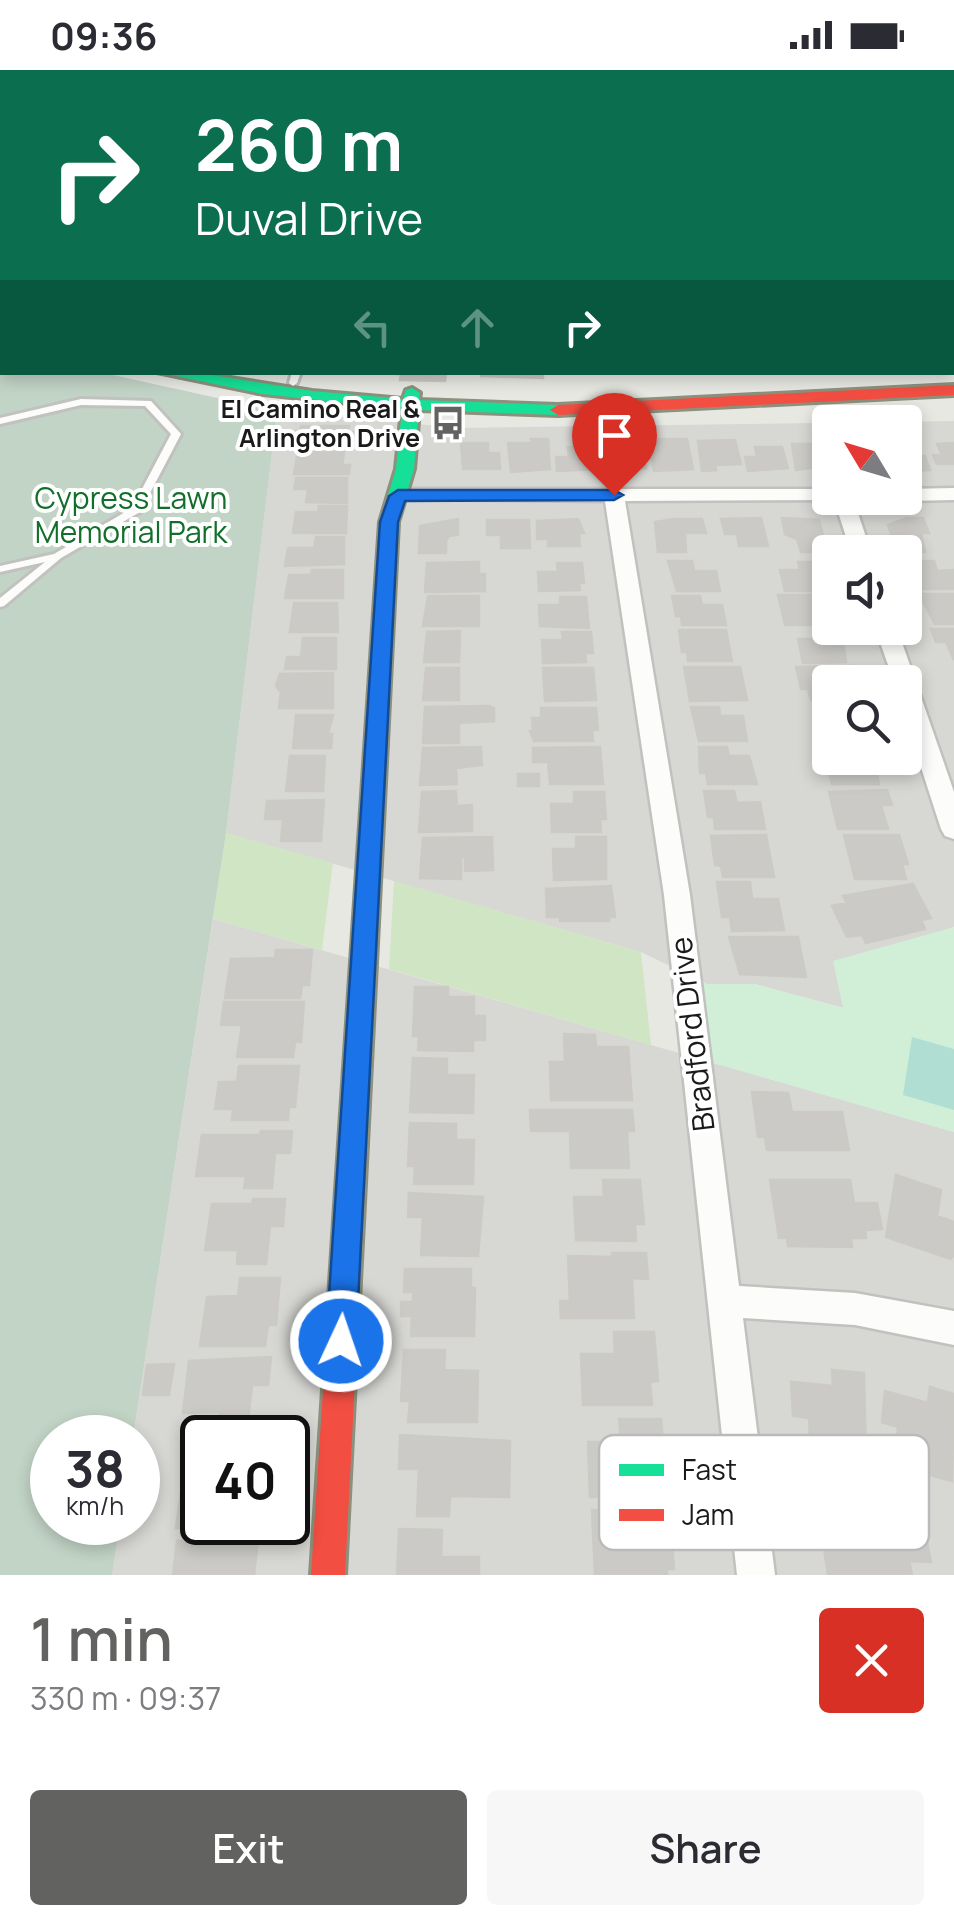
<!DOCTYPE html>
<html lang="en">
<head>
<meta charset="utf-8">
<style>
	:root { --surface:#fff; --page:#f7f7f7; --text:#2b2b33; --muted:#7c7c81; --accent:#626260 }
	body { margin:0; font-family:Manrope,sans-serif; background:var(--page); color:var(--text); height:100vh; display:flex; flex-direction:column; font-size:38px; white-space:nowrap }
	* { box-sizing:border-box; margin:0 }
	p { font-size:32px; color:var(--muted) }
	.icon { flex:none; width:55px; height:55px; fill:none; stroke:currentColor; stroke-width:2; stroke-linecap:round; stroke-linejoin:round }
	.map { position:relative; height:1505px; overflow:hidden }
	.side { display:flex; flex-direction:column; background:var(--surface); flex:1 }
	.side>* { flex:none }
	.banner { position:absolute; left:0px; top:0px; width:955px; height:305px; box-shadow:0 5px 15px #0003; background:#0b6e4f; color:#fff; overflow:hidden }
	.needle { width:65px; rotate:308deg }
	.controls { position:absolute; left:812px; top:335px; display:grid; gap:20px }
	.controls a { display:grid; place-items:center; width:110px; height:110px; border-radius:10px; background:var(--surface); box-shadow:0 5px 15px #0003; font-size:50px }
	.speed { position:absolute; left:30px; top:1345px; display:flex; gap:20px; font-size:50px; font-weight:700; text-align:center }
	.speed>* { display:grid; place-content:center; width:130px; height:130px; border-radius:50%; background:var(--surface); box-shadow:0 5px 15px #0003; line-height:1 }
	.speed small { font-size:25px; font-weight:400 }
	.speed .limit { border:5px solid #111; border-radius:15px; background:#fff; color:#111 }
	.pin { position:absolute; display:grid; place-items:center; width:85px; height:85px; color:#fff; margin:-102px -42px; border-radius:50% 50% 50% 0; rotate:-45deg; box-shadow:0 0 10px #0007 }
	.pin .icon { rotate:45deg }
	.me { position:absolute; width:110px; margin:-55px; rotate:3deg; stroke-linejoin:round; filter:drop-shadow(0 0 8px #0008) }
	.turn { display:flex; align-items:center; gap:35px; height:210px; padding:0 30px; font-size:45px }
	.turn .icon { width:130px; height:130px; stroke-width:2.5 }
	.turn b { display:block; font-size:70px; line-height:85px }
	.lanes { display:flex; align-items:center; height:95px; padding:0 30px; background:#0003; justify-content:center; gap:50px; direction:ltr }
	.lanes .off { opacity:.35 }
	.round { display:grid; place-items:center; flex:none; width:105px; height:105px; border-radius:10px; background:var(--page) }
	.headline { display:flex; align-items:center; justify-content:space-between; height:170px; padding:0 30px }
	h1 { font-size:60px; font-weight:600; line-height:75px; color:var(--accent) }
	.cta { display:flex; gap:20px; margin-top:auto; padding:20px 30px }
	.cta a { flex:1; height:115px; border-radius:10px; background:var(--accent); color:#fff; font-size:40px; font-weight:600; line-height:115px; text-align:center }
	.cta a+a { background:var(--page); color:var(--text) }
	.status { display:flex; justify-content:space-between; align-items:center; height:70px; padding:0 50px; background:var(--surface); direction:ltr }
	.status svg { height:28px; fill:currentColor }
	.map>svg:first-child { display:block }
</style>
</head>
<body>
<div class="status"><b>09:36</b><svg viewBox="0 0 49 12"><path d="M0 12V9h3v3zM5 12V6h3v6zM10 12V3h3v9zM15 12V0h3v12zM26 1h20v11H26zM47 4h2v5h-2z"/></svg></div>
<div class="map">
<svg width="954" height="1505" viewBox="0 0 954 1505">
	<rect width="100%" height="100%" fill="#e8e8e3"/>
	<path fill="#d7d7d4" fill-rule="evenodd" d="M277,341L459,358L954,351V857L907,873L844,938L755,914H707L641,882L226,763ZM830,352H905V428H830ZM830,482H905V558H830ZM830,612H905V688H830Z
		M213,849L954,1062V1505H112L120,1453L138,1452V1368L133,1367ZM202,1368H288V1452H202Z"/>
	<path fill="#cfe5c3" d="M226,763L333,793L322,880L213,849Z
		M394,811L641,882L651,975L389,899Z"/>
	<path fill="#c2d4c6" d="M62,0H954V106L952,2Z
		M0,270L2,302L104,303L277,341L226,763L133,1367L52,1368V1452L120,1453L112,1505H0Z"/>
	<path fill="#d1efd7" d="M954,857V1062L696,988L686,904L707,914H755L843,938L833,891Z"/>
	<path fill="#b0ded3" d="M912,967L954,979V1040L903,1025Z"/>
	<path fill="#cbcac6" stroke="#cbcac5" stroke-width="2.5" d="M324,302H446L445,311L400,310L401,304Z
		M481,302H543V308L481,306Z
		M301,356H349L348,362H355L353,374L297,377L298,373H281L284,361H300Z
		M531,369H548L550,399L511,402L508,373H532Z
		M649,369H687L693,399L654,401Z
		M735,370L741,394L715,395L716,400L702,401L698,371Z
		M461,373H488V383H499L500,399H463Z
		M954,373V394H937L933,385H942L937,374Z
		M792,374H819L822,386H830V395L796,400Z
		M905,375H909L914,386H925L930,400L905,401Z
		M643,376L646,398L606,401L605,388H616L615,377Z
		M568,377H595L598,399L557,401L556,387H569Z
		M755,377H782L788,398L748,401L745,387H757Z
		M306,382H344L342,395H350L349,404H294L297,387H305Z
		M296,408H347V433L306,432L308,421L316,419H294Z
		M319,436H347L346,463H293L296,442H318Z
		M761,448L768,476H739L737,464H725L721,449Z
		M782,448L819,450L827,482H801L797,469L785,464Z
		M907,448H923L929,463H921L925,482H898L888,455Z
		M458,449V465L449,466L446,471V483H419L420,456Z
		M578,449L584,463H579L580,476H548V469H537V451Z
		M674,449H702L706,463H685L686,482H658L655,452Z
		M487,450H529L530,478H501V465H487Z
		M316,467H344V494L285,496L288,478H314Z
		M668,491H692L694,501H716L720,521H677Z
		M907,491H934L937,501L954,500V519H923L920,512H914Z
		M479,492V504H485V521L425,522L427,493Z
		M798,492H824L829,511H824L827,521H785L780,500H800Z
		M557,493H582L584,513H579L580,520L539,521L538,502H558Z
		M312,500H343V528H285L289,505H311Z
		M919,524H954V554H935Z
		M778,525H830V555H785Z
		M428,526H479V556H423Z
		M672,526H700L702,535H722L726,555H682L681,546H676Z
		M560,527H586L589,558L540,556L539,535H560Z
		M294,533H337L338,562H290Z
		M931,559H954V590L946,572H936Z
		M679,560H726L732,591H688L687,582H682Z
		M817,560H841L846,592L803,593L798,569H819Z
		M460,561L459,592H424L427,562Z
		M562,562H591L593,583H585L586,592L543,593L542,570H563Z
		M303,568H336V599H285L287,587H301Z
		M852,596L855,608H851L852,612H858H830V630H811L808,619H801L796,597Z
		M684,597H740L747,630L690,631Z
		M426,598H459V630H423Z
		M543,598H593L596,630L545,631Z
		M333,603V638H279L281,622L276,616L280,604Z
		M489,636L494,638V651L459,653V673H423L425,637Z
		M691,637H719L720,646H743L747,671H699Z
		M541,638H596L598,660H592L593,671H534L530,661H533L532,648H541Z
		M296,645H333L328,664H332L331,678H293Z
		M815,646H830V670H821Z
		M481,677L482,695L456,698L457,714L420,715L423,678Z
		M600,677L603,714H550L548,692H533V678Z
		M699,677H727L729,686H749L757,714H708L706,703H700Z
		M290,686H325L323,721H286Z
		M825,687L878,688L882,703H877L879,714H832Z
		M518,704H539V716H518Z
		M887,720L892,735H881L888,759H838L829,722Z
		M456,721L457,736L472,735V761L419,762L422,722Z
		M704,721H734L737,733L760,732L765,759H715L714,747H708Z
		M574,722H604L606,749H600L601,762H552L551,734H574Z
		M324,730L321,771H281L283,749H265L267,731Z
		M766,765L774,807H723L721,796L715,795L711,766Z
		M844,765H899L908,794H902L906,809H855Z
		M492,767L493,800L465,801V787H461V809L420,808L423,768Z
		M576,767H606V809L554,810L553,779H576Z
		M717,812H750L752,829H778L784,860L732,861L730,847H722Z
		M913,814L931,848L921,850L925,859L866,873L862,865L847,867L832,836L847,833L843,826Z
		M611,816L615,847H609V851H560V847H547L546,819Z
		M729,867H798L806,907L740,904Z
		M276,880H312L309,915H302L300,928H225L231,889L275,888Z
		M415,917H448V927H474V946H485V970H473V981L418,980L419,966H413Z
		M224,932H304L301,972H295L293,987H237L242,955H221Z
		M564,964L595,965L596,977H628L632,1030H551L550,992H565Z
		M413,988L447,989V1005H474L473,1043L410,1042Z
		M239,996H299L295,1037H289L288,1050H232L233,1039H215L219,1012H237Z
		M752,1022L788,1023L792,1042H842L849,1080H767L765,1067H758Z
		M530,1040H632L634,1061H627L629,1098H571L570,1061H531Z
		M410,1053L456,1054V1070H474L473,1114H414L415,1096H408Z
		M261,1061H292L290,1083H275L272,1118H244L246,1106H196L202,1065H260Z
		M896,1105L941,1120L937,1146L954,1152V1185L951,1189L886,1167Z
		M603,1110H640L644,1154H635L636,1171L576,1170L574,1127H604Z
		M770,1110H850L854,1133H877L882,1159L865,1160L866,1168H851L852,1177L788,1176L787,1168H779Z
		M409,1123L483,1127L478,1186L421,1185L423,1147H408Z
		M253,1129H285L283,1156H270L266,1194H237L238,1180H205L212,1134H252Z
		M612,1183H646L648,1209L632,1208L634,1248H561L560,1231H570L568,1186L612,1187Z
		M405,1199H471V1218H475L474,1266H411L412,1246H401V1232H413V1222H404Z
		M240,1208H280L276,1255H268L265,1276H200L207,1227L238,1226Z
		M614,1262H654L658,1311L650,1312L652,1335H583L581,1284H615Z
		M404,1280H445L444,1300L478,1301L477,1352H408L410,1331H401Z
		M271,1287L268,1315H252L247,1359L218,1360L220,1342L183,1343L189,1291Z
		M174,1294L169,1325H143L147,1295Z
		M832,1300L864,1303L866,1392L811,1386L809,1348L793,1346L791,1312L833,1316Z
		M930,1317L954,1324L952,1411L895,1395L898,1357L882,1352L885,1321L928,1333Z
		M619,1349H661L666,1406H659L661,1428L590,1427L588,1372H621Z
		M400,1365L510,1371L509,1427L450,1426L449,1446H417L419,1399H399Z
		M184,1401H202V1452H259L258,1457L176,1458Z
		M659,1436H669L674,1499H667V1505H595L592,1440L659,1441Z
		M867,1458L926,1467L931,1492L909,1491L912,1505H828L821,1459Z
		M399,1459L442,1460L441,1487H479V1505H397Z
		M258,1470L254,1505H173L177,1471Z"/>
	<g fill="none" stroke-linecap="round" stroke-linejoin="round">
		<g stroke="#c1c1bf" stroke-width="6">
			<path id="lane" d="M52,0H113L110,2H55Z
				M881,0H888L889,2H883Z
				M2,19V23L0,24V20Z
				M952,28H954V32H952Z
				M0,32L2,33V37H0Z
				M952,268H954V274H952Z
				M292,302H301L297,313L293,316L289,313Z
				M81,329L151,331L181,364L140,442L61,488L4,536L0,537V528L45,492L0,502V496L54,484L132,438L171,364L145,336L81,335L0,354V348Z"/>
		</g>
		<g stroke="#c1c1bf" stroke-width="5">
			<path id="street" d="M952,114H954V122H952Z
				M0,154L2,155V164H0Z
				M954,418V430L905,431L897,428H905V419Z
				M398,419H830V428H853L871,482H851L834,430L625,431L690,825L739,1216L855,1223L954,1241V1275L855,1255L743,1248L775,1505H737L664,825L605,431L391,429L388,425Z
				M875,558H897L954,722V769L945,766L941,759L905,648V612H894Z"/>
		</g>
		<g stroke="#8c917d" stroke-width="6">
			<path id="fast" d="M157,302H193L312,321L403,329L406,320L412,318L420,323L419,330L558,335L566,340L558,345L419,340L414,399L398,452L367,1074L363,1083L353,1086L343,1083L339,1074L380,452L396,399L402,339L263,324Z"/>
		</g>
		<g stroke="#8c917d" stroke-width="6">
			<path id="jam" d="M0,246L2,247V257L0,256Z
				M954,315V325L558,345L550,340L558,335Z
				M353,1062L363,1065L367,1074L345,1505H311L339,1074L343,1065Z"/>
		</g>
		<use href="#lane" fill="#fcfcfb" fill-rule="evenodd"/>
		<use href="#street" fill="#fcfcfb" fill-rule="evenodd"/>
		<use href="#fast" fill="#16e098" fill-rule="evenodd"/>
		<use href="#jam" fill="#f24e42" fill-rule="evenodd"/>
	</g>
	<path fill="#1a73e8" stroke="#114b97" stroke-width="2.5" d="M398,420H614L623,425L614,430L405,431L398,452L356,1271L352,1282L341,1286L331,1282L326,1271L380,452L389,426Z"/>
	<defs>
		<g id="bus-bare" transform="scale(2.7)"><path d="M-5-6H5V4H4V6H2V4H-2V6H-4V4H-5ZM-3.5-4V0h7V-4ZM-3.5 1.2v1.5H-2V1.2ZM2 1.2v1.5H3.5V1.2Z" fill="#626260" stroke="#fff" stroke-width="2.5" paint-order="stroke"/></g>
	</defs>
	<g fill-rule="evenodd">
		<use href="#bus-bare" x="448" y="353"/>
	</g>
	<g text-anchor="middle" stroke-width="8" stroke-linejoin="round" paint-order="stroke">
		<g font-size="25" font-weight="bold" fill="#1a1a1a" stroke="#fff" text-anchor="end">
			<text x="420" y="348">El Camino Real &amp;<tspan x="420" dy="29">Arlington Drive</tspan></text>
		</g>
		<g font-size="30" fill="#126f2b" stroke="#fff">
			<text x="131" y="439">Cypress Lawn<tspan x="131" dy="34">Memorial Park</tspan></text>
		</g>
		<g font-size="30" fill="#1a1a1a" stroke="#fff">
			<text transform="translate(693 964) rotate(-97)" y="10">Bradford Drive</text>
		</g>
	</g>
	<rect x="599" y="1365" width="330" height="115" rx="15" fill="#fff" stroke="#bababa" stroke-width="2.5"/>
	<rect x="619" y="1394" width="45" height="12" fill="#16e098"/>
	<rect x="619" y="1439" width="45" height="12" fill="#f24e42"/>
	<g font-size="28" fill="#1a1a1a">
		<text x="682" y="1410">Fast</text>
		<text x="682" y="1455">Jam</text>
	</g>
</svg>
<div class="controls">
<a><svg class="needle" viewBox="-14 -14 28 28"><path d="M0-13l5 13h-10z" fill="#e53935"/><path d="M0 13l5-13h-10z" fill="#7c7c81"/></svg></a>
<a><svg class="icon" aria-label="sound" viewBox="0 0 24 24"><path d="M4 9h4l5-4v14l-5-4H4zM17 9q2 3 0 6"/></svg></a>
<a><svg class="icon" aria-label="search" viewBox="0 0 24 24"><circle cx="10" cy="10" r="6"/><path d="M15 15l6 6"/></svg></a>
</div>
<div class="speed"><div>38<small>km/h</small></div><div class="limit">40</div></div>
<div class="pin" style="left:614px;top:425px;background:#d93025"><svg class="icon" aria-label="arrive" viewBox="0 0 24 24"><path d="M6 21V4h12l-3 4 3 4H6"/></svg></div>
<svg class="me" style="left:341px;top:1271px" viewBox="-20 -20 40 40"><circle r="17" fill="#1a73e8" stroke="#fff" stroke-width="3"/><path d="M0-11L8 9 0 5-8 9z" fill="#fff"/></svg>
<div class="banner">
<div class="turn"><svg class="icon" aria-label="right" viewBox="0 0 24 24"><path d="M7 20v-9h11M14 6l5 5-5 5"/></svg><div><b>260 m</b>Duval Drive</div></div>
<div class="lanes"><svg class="icon off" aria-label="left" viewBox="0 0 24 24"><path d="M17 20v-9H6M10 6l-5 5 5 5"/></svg><svg class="icon off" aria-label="ahead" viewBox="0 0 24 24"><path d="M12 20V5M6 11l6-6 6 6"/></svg><svg class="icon" aria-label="right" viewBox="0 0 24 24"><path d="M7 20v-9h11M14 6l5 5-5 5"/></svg></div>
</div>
</div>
<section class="side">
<div class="headline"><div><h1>1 min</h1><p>330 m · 09:37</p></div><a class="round" style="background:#d93025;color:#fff"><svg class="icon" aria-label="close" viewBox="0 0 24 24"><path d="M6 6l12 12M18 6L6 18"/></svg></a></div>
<div class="cta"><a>Exit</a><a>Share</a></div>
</section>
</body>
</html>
